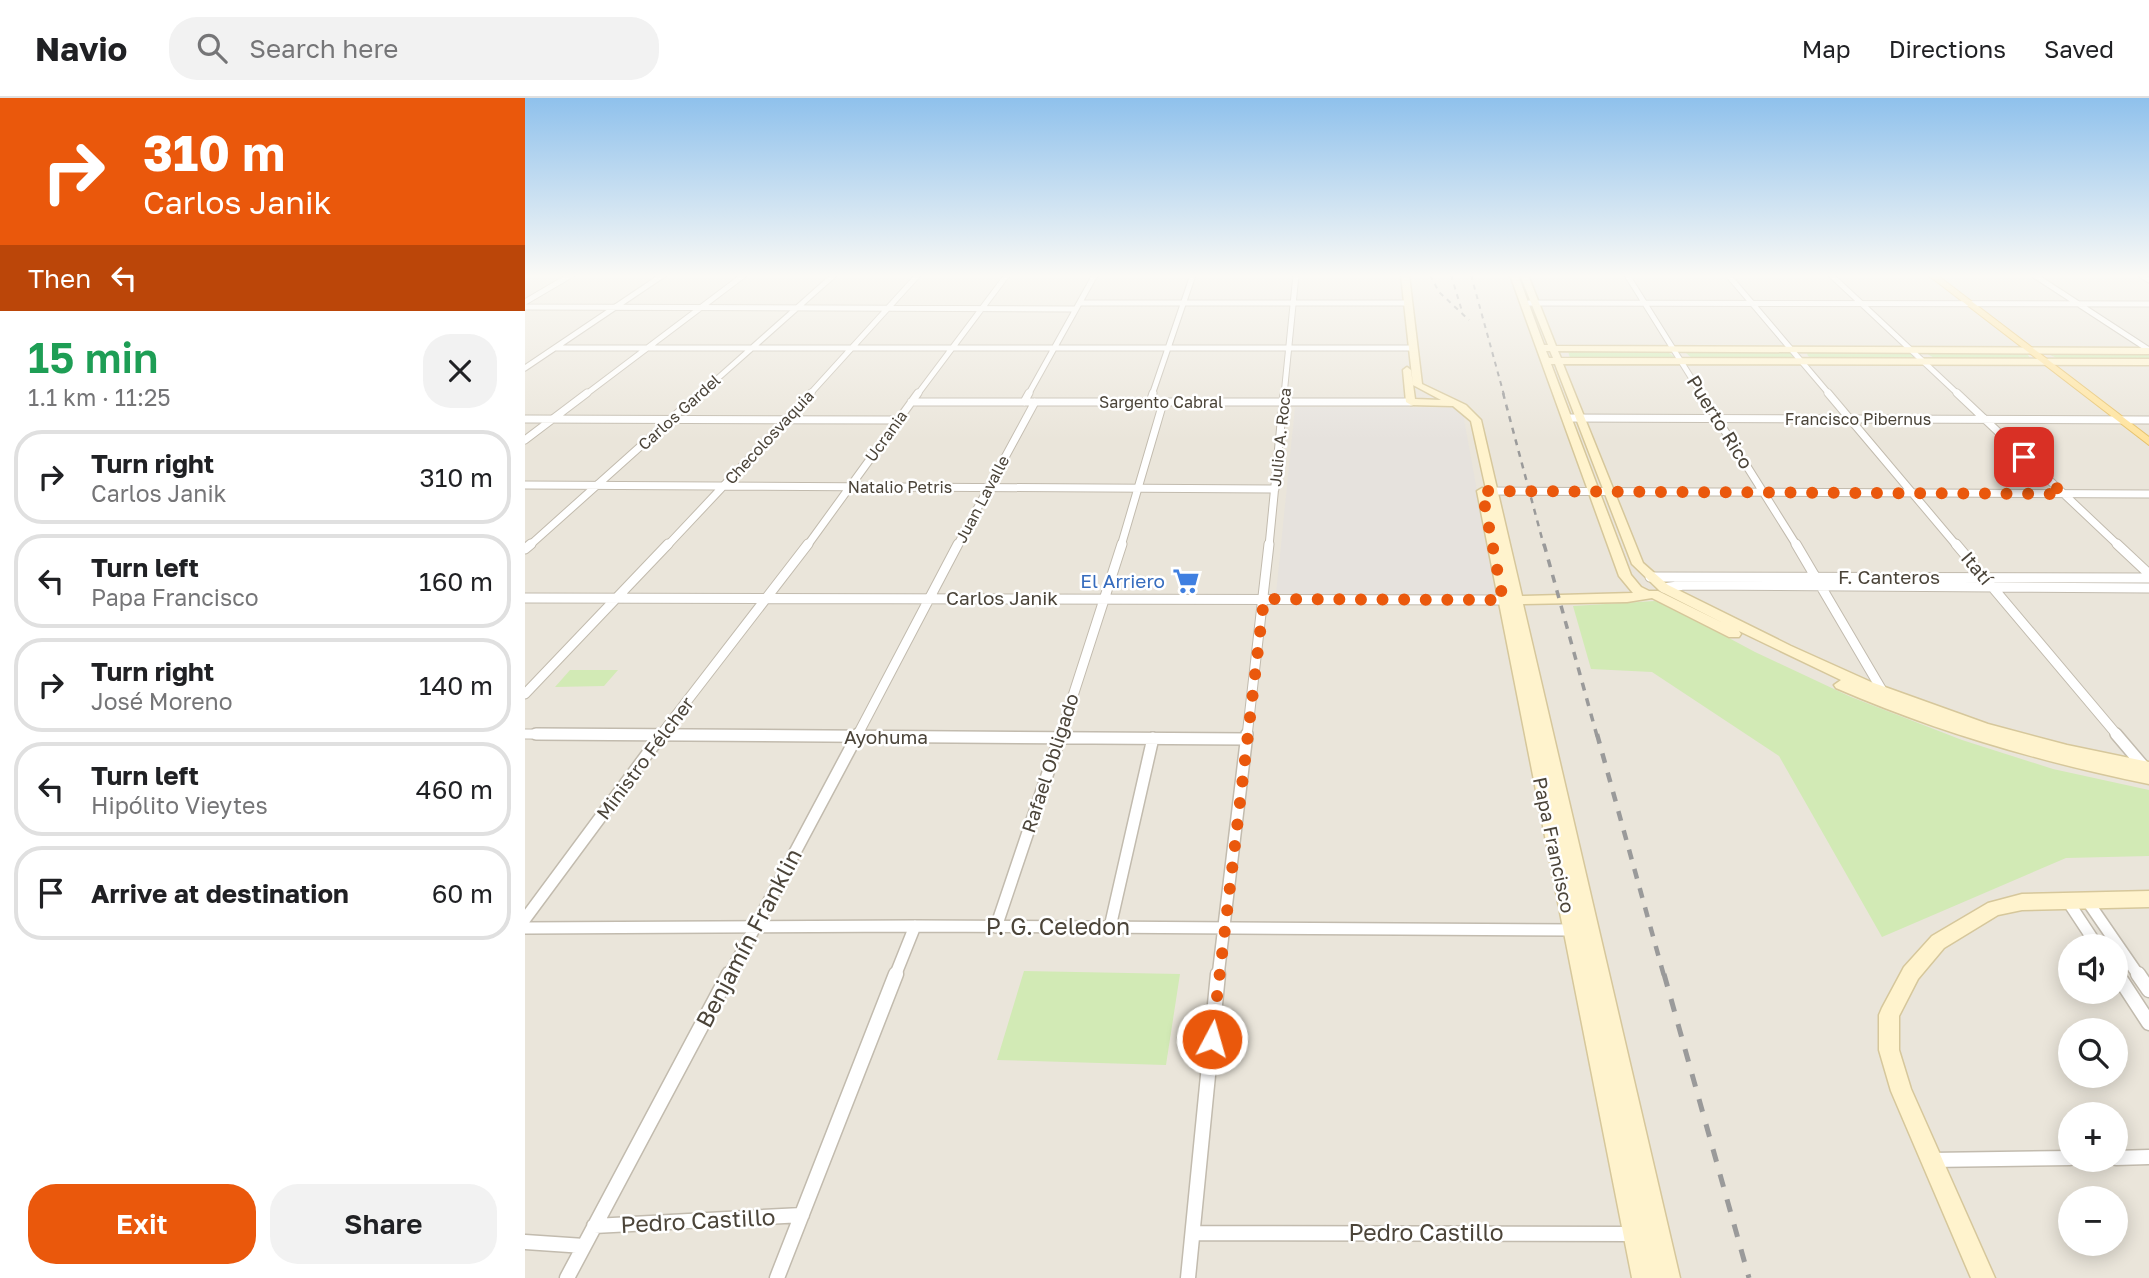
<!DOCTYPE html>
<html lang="en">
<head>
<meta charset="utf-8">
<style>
	:root { --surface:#fff; --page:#f2f2f2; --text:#202124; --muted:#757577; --line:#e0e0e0; --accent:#ea580c }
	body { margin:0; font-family:"Golos Text",sans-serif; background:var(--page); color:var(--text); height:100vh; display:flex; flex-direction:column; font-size:26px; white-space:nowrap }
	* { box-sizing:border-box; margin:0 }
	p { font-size:23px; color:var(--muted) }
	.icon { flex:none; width:38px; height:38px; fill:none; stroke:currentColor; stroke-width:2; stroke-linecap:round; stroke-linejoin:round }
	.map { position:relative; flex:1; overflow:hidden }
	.sheet { display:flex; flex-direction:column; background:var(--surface); width:525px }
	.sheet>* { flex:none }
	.hud { background:#ea580c; color:#fff; overflow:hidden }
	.controls { position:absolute; left:1533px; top:836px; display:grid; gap:14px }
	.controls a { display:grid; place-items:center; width:70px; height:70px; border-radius:50%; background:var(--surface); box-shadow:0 4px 18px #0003; font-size:35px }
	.pin { position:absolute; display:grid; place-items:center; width:60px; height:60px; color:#fff; margin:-30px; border-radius:14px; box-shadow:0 4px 10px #0006 }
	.me { position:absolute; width:77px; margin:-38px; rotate:6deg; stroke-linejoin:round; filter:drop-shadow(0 0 5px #0008) }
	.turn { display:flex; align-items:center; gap:24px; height:147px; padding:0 28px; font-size:32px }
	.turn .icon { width:91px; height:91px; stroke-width:2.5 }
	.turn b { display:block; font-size:49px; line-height:60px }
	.then { display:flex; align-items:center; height:66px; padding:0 28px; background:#0003; gap:14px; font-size:26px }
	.round { display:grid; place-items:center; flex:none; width:74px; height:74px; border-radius:28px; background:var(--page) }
	.summary { display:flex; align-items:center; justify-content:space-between; height:119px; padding:0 28px }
	h1 { font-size:42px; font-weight:600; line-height:52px; color:#1e9e55 }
	.action { display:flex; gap:14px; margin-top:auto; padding:14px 28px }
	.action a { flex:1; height:80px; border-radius:28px; background:var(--accent); color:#fff; font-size:28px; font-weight:600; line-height:80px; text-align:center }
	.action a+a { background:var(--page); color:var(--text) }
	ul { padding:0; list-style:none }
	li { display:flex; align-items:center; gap:21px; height:94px; margin:0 14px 10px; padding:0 14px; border:4px solid var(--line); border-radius:28px }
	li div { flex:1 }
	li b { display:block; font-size:26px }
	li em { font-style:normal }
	header { display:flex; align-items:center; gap:42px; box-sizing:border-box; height:98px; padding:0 35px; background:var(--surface); border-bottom:2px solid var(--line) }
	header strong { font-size:33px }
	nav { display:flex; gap:38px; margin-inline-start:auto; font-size:24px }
	.search { width:490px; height:63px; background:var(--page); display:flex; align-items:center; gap:18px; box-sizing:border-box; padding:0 24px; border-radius:28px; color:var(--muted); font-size:26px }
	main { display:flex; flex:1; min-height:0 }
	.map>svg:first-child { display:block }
</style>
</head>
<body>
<header>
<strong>Navio</strong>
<div class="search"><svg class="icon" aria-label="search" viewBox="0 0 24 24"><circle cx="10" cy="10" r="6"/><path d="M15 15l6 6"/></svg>Search here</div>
<nav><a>Map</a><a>Directions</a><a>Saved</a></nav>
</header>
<main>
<section class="sheet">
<div class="hud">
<div class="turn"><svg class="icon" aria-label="right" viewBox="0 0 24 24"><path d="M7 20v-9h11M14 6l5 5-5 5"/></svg><div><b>310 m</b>Carlos Janik</div></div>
<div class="then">Then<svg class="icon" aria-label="left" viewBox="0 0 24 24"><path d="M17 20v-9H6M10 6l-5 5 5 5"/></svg></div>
</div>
<div class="summary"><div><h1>15 min</h1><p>1.1 km · 11:25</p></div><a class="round"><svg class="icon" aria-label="close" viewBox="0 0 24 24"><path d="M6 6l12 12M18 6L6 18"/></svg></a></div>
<ul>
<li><svg class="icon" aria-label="right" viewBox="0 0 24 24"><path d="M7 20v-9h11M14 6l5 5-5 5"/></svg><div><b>Turn right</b><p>Carlos Janik</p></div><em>310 m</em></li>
<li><svg class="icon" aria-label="left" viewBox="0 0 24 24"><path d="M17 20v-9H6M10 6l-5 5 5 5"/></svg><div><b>Turn left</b><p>Papa Francisco</p></div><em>160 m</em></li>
<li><svg class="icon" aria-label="right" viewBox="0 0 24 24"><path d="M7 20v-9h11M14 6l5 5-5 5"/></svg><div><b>Turn right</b><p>José Moreno</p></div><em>140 m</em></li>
<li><svg class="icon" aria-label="left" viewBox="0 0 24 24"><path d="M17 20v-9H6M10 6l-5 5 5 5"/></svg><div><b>Turn left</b><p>Hipólito Vieytes</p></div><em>460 m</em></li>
<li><svg class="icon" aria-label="arrive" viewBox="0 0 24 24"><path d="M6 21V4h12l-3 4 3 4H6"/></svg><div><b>Arrive at destination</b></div><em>60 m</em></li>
</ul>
<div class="action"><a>Exit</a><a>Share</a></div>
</section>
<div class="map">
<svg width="1624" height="1180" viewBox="0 0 1624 1180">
	<rect width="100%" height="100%" fill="#f6f3ec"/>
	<path fill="#eae5da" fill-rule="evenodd" d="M0,177H1624V1180H0ZM1545,849H1591V894H1545ZM1545,933H1591V978H1545ZM1545,1017H1591V1062H1545ZM1545,1101H1591V1146H1545Z"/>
	<path fill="#e6e2dd" d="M770,309L937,310L971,498L751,496Z"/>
	<path fill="#d2eab5" d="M1043,253H1141L1150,259L1146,261L1045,260Z
		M1164,253L1265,254L1269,260L1168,261L1161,255Z
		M1281,253L1384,255L1389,259L1289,261L1283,258Z
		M1493,253L1502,256L1506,261H1411L1399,254Z
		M1528,254L1620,255L1624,258V262H1536L1523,256Z
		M1130,503L1146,509L1230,554L1326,599L1437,642L1528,671L1624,692V758L1541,760L1357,839L1254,658L1127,574L1066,571L1048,508Z
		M45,572H93L79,588L30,589Z
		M499,873L655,876L641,967L472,962Z"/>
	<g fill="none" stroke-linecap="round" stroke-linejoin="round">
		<g stroke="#c2bbae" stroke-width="7">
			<path id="street-far4" d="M1102,177L1177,297
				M1203,177L1305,297
				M1306,177L1434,297
				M1509,177L1624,252
				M1616,177L1624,182
				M0,204L46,177
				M555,205H883
				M1004,205L1624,206
				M0,209L551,211
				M30,250H889
				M0,270L138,177
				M60,297L219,177
				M174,297L309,177
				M284,297L393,177
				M392,297L482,177
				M503,297L570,177
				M627,297L668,177
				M759,297L771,177"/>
		</g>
		<g stroke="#c2bbae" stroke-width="9">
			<path id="street-far3" d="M1176,295L1272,448
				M1303,295L1432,448
				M1432,295L1594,448
				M386,304H886
				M499,304L504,295
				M625,304L628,295
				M1042,320L1624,322
				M0,321L373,322
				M0,342L62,295
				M0,387L750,391
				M961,393L1624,396
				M4,448L175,295
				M142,448L286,295
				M282,448L393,295
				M432,448L510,304
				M596,448L638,305
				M744,448L759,295"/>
		</g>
		<g stroke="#c2bbae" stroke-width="11">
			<path id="street-far2" d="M1271,446L1358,594L1356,597
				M1431,446L1593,638
				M1592,446L1624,476
				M0,451L6,446
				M1125,479L1624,480
				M1139,490L1159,487L1624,490
				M0,500L978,502
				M0,596L143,446
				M0,636L264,638
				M135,638L283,446
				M332,638L433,446
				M535,638L597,446
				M722,638L744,446"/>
		</g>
		<g stroke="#c2bbae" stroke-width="14">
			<path id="street-far1" d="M11,636L722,641
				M1591,636L1620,670
				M1561,801L1614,878
				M1542,802L1573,849
				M0,821L137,636
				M471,829L536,636
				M585,829L628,640
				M0,830L390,828L1051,832
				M1591,875L1593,878
				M204,878L333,636
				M370,878L390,828
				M693,878L722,636"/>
		</g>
		<g stroke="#c2bbae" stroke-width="17">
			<path id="street" d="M1592,876L1624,925
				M1613,876L1624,892
				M1591,1060L1624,1059
				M1406,1062L1545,1060
				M69,1128L277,1117
				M668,1135L1108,1136
				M0,1144L59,1148
				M42,1180L204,876
				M252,1180L371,876
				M663,1180L693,876"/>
		</g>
		<g stroke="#d6c79b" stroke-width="3">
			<path id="secondary" d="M876,177H884L897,286L941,307L956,322L997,498L1108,495L1094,478L985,177H993L1019,247H1023L995,177H1003L1031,248L1624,250V256L1033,253L1036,260L1624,261V267L1038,266L1118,465L1143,487L1266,548L1346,584L1463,626L1542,647L1624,664V686C1516,664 1412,634 1311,590L1309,587L1316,582L1214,533L1216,536L1214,539H1204L1127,500L1102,504L998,506L1155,1180H1131L1074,914L1131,1180H1107L952,393L957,390L961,391L946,323L928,308L886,307L881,304L878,272L882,269L886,272L890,301L916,302L888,287ZM1021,253H1025L1028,260H1024ZM1026,266H1030L1107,466L1135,493L1198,525L1133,493H1124L1116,489L1106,477Z
				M1624,793V809L1497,812L1473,817L1419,850L1393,881L1374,918V952L1386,991L1470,1180H1446L1366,993L1354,952V917L1357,910L1379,869L1407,838L1463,805L1497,796Z"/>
		</g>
		<g stroke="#e6c16a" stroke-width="2">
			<path id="primary" d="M1403,177H1412L1624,339V347Z"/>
		</g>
		<use href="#street-far4" stroke="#fff" stroke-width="5"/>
		<use href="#street-far3" stroke="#fff" stroke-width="7"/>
		<use href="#street-far2" stroke="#fff" stroke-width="9"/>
		<use href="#street-far1" stroke="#fff" stroke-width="11"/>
		<use href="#street" stroke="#fff" stroke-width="14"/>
		<use href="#secondary" fill="#fff3cd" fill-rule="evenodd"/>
		<use href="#primary" fill="#ffe39c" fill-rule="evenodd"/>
		<path stroke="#9a9a9a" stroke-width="2" stroke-dasharray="5 5" stroke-linecap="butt" d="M905,177L914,194L944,222
			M926,177L937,213
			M946,177L979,297"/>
		<path stroke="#9a9a9a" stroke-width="2.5" stroke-dasharray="6 6" stroke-linecap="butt" d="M978,295L1019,448"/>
		<path stroke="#9a9a9a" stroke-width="3.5" stroke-dasharray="8 8" stroke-linecap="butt" d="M1019,446L1072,638"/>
		<path stroke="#9a9a9a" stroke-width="4.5" stroke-dasharray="10 10" stroke-linecap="butt" d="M1072,636L1139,878"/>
		<path stroke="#9a9a9a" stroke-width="5" stroke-dasharray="13 13" stroke-linecap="butt" d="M1139,876L1224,1180"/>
	</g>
	<linearGradient id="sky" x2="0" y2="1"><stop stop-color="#8fc1ec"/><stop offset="0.52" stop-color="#fbfaf6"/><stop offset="1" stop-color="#fbfaf6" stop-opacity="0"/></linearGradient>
	<rect width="1624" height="342" fill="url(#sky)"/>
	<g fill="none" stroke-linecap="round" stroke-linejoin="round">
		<path stroke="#ea580c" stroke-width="12" stroke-dasharray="0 21.6" d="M687,941L739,501L978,502L957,393L1538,396L1499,359"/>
	</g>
	<defs>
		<g id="supermarket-bare" transform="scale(2.1)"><path d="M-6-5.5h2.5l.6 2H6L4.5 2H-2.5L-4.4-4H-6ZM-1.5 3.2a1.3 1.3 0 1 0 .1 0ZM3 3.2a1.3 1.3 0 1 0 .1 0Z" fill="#3f7fe0" stroke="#fff" stroke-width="2.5" paint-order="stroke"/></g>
	</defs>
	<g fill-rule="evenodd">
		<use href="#supermarket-bare" x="661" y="483"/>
	</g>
	<g text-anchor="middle" stroke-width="5" stroke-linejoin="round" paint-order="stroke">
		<g font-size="16" fill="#4b4439" stroke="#fff">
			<text x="636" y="310">Sargento Cabral</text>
			<text transform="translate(154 314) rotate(-42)" y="6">Carlos Gardel</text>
			<text x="1333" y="327">Francisco Pibernus</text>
			<text transform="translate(361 338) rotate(-54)" y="6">Ucrania</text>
			<text transform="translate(244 339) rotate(-47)" y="6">Checolosvaquia</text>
			<text transform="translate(755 339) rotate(-84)" y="6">Julio A. Roca</text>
			<text x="375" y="395">Natalio Petris</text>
			<text transform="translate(457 401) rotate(-62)" y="6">Juan Lavalle</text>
		</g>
		<g font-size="19" fill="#4b4439" stroke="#fff">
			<text transform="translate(1195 324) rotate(58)" y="7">Puerto Rico</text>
			<text transform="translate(1452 470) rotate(50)" y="7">Itatí</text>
			<text x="1364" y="486">F. Canteros</text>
			<text x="477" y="507">Carlos Janik</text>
			<text x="361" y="646">Ayohuma</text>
			<text transform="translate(120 660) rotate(-53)" y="7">Ministro Félcher</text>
			<text transform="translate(525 665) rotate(-72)" y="7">Rafael Obligado</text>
			<text transform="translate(1029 747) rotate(78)" y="7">Papa Francisco</text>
		</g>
		<g font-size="19" fill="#366cbe" stroke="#fff" text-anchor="end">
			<text x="640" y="490">El Arriero</text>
		</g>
		<g font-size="23" fill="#4b4439" stroke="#fff">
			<text x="533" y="837">P. G. Celedon</text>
			<text transform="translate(224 840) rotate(-62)" y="8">Benjamín Franklin</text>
			<text transform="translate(173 1123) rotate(-3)" y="8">Pedro Castillo</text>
			<text x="901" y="1143">Pedro Castillo</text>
		</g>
	</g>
</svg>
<div class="controls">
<a><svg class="icon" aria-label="sound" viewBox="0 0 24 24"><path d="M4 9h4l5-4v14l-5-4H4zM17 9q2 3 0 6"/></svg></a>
<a><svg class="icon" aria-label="search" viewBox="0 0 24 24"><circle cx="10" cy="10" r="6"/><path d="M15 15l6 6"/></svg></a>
<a>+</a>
<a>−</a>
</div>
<div class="pin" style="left:1499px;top:359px;background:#d93025"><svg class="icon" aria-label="arrive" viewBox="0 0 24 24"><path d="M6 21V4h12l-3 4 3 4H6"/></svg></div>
<svg class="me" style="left:687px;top:941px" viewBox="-20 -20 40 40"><circle r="17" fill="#ea580c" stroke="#fff" stroke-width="3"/><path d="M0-11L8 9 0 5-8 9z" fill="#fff"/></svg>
</div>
</main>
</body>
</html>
